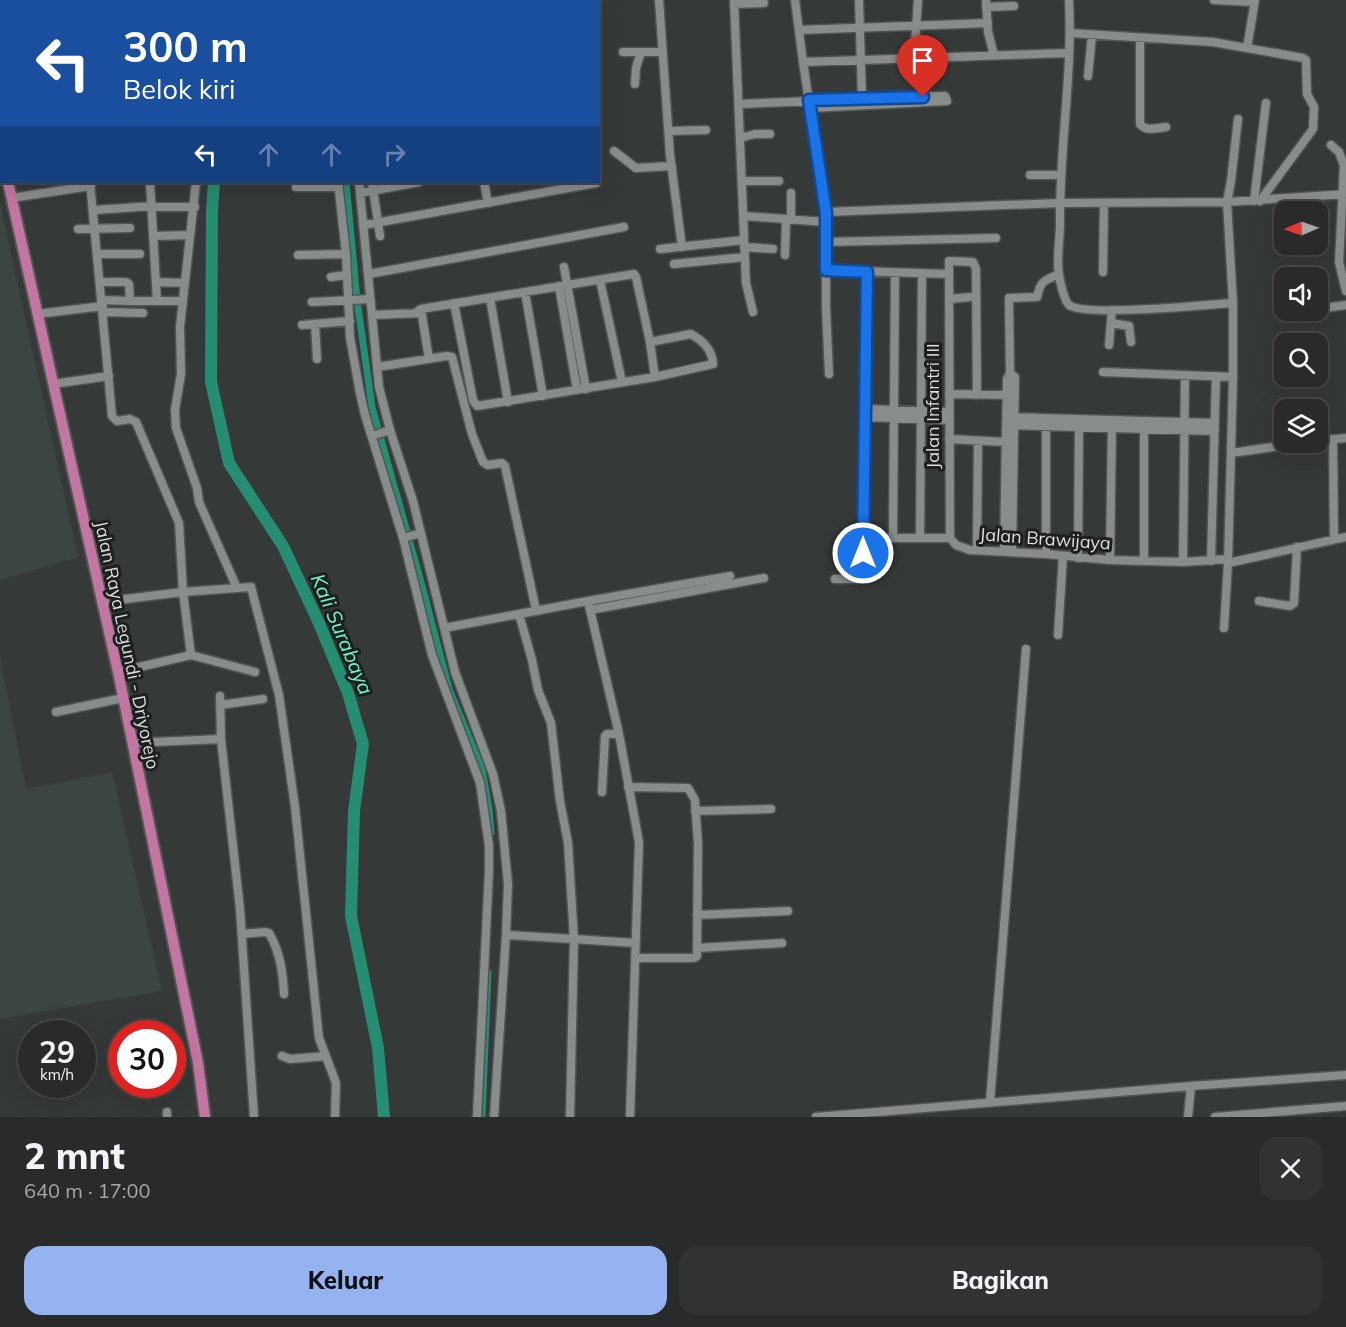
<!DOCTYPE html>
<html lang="id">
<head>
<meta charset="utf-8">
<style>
	:root { --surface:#282b29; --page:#303331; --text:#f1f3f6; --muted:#a5a7a8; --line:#444746; --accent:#95b2f1 }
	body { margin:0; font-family:Mulish,sans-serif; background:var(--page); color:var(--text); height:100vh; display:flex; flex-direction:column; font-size:22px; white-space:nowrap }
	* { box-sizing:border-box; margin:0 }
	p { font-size:20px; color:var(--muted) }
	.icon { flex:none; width:33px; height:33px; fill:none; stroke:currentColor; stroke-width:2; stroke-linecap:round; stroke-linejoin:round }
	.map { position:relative; height:1117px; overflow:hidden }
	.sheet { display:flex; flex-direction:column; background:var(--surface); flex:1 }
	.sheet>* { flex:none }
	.guide { position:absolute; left:0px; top:0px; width:600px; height:183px; box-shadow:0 6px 24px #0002,0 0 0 2px var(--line); background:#1a4fa0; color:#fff; overflow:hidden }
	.needle { width:39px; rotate:268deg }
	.fabs { position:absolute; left:1274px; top:201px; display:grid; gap:12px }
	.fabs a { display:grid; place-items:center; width:54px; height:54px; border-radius:12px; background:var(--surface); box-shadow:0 6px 24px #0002,0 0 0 2px var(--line); font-size:30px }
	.speed { position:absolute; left:18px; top:1020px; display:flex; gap:12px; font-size:30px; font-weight:700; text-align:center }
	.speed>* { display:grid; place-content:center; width:78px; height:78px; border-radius:50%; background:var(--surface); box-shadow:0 6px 24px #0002,0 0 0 2px var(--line); line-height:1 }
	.speed small { font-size:15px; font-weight:400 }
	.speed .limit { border:9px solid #d22; background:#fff; color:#111 }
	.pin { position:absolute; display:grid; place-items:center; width:51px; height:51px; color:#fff; margin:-62px -26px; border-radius:50% 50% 50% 0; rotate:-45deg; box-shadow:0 0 6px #0007 }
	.pin .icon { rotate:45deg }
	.me { position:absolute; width:66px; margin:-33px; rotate:0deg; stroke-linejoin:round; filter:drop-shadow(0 0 4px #0008) }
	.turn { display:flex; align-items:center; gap:21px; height:126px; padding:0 24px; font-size:27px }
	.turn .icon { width:78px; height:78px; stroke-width:2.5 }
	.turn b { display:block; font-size:42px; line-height:51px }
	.lanes { display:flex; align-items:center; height:57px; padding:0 24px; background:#0003; justify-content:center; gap:30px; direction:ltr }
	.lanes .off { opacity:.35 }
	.round { display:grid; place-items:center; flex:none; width:63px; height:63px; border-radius:18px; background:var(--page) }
	.headline { display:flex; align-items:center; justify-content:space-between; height:102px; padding:0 24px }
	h1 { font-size:36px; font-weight:800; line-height:45px }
	.primary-button { display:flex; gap:12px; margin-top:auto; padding:12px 24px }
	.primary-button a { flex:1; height:69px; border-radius:18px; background:var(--accent); color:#111; font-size:24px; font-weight:800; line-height:69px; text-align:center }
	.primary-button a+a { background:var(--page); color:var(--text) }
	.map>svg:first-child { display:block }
</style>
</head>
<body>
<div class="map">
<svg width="1346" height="1117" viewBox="0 0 1346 1117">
	<rect width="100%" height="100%" fill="#353937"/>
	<path fill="#3b4541" d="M0,203L78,557L0,580Z
		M0,657L26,789L112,772L162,991L0,1019Z"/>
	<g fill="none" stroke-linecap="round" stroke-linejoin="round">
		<path stroke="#248d72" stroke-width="7" d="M316,0V2
			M346,182L357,300L372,407L422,586L449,689L482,769L489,809L491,833
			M482,1117L488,973"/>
		<path stroke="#248d72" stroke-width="12" d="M217,0V2
			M214,182L212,210L211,382L229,463L283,546L319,623L348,693L363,744L354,811L351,916L378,1048L384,1117"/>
		<g stroke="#535554" stroke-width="11">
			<path id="minor" d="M44,0V2
				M122,0L123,2
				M168,0V2
				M308,0V2
				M326,0V2
				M384,0L385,2
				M659,0L670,155L682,247
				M734,0L746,283L753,312
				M795,0L803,62L826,212V308L829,374
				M859,0L862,99
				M986,0L988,32L994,55
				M1069,0C1073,73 1059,150 1060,224C1060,240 1056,259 1059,275C1060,282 1064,300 1069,305C1083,317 1209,305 1233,303
				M1214,0L1254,2
				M734,4L764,3
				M986,7L1014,6
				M0,14L2,13
				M799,30L988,23
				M1070,33L1213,42L1303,58L1306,60L1307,94L1314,107L1313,129L1260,201
				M1140,38V124C1146,132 1157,128 1166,127
				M1247,48L1255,0
				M0,52H2
				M623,52H661
				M803,62L1068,53
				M1088,76L1092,35
				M916,80L915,44L918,0
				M635,84L636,68L641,52
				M739,104L945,96L947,101L810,108
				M669,131L706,130
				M740,138L755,134H770
				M1331,145L1339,152L1344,165L1339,262L1346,291
				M614,151L636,168L672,166
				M1030,175H1061
				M743,181H779
				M90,182L112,416L117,421L130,419L136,422L179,523L183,592L251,587L279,695L295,807L319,1038L336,1083L335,1117
				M150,182L157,301
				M196,182L180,327L181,374L175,410L176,428L197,488L199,502L237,588
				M338,182L346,254L350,337L360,393L365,415L403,538L432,655L480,783L489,846V871L477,1117
				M359,182L379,387L390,430L413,501L455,672L493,774L501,811L508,884L506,935L494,1117
				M372,182L380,236
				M484,182L488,203
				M296,187H338
				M360,193L419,182
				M791,193V220
				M11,198L91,186
				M1254,201L1266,103
				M153,207H195
				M94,210L153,206
				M826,212L1060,203L1227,202L1346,194
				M744,216L826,222
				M364,225L596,183
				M78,229L130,228
				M154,236L190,235
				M826,242L996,238
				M744,247L773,249
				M660,249L744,240
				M98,254H140
				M298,255L346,254
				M785,255L786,219
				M674,264L745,257
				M564,267L586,389
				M826,270L948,274
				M1103,272L1104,203
				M369,274L624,227
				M331,277L346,275
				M600,280L622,382
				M100,282H126L129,284L130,301L102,300
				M156,282L185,283
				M559,286L577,390
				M525,292L543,396
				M490,298L508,402
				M949,299L970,297
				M130,301H183
				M312,302L370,299
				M454,303L473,400L477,406L655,377L713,364C712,349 703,341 691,334L650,342
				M421,309L429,359
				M1317,309L1346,305
				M103,312L143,313
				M415,313L421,309L634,274L636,277L650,342L655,377
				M37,314L103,306
				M372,315L420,313
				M1111,323L1129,326L1131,342
				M315,324L317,359
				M302,325L350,321
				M1109,345L1112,310
				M377,367L447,356L452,357L472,434L483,462L488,465L502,463L505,466L536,610
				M1103,372L1233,377
				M1010,373L1009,298L1037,297C1041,280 1044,281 1059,274
				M53,384L109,376
				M949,394L1012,395
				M866,409L949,412
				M866,417L949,420
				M1011,417L1215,423
				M1011,425L1215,431
				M372,436L390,430
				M949,439L1006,442
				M1333,439L1334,538
				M1317,441L1346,438
				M1231,453L1308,442
				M893,537L895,273
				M403,538L421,533
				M863,538H950L956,545L970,550L1046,554L1110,560L1183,562L1228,559
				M920,538L922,274
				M950,538L949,261L973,262L976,269L977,395
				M977,550L978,441
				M1004,551L1007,379L1010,373L1015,377L1012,551
				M1046,554V422
				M1078,558L1079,423
				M1110,560L1112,422
				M1144,561V426
				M1211,561L1216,376
				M1183,562L1185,376
				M1228,563L1346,537
				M835,579H858L861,575L863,567L867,272
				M588,601L730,576
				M1259,601L1290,606L1294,603L1297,547
				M101,602L183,592L191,655L255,672
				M590,610L764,578
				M519,614L588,601L619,734L639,842L630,1117
				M444,628L519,614L532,660L538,690L551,723L560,801L568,843L574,939L635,943
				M1224,628L1228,563L1233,377V303L1227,202L1231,181L1238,119
				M1058,635L1063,556
				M118,672L191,655
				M220,696L221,739
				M220,705L263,699
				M56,712L123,698
				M132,743L221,739L240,909L254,1117
				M628,787L688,788L695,800L698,844L697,956L694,958H635
				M602,792L605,736L607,734H619
				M695,811L771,809
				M697,915L788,911
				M242,934L265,932L269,933C280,952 283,972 284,994
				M506,935L574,939L570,1117
				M697,948L782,943
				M282,1056L290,1059L326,1056
				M990,1102L1026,649
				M167,1117V1112
				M816,1117L1191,1086L1346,1075
				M1188,1117L1191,1086
				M1215,1117L1346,1106"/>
		</g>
		<g stroke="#535554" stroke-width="14">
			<path id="major" d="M0,145L2,152
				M8,182L118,672L198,1063L205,1117"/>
		</g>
		<use href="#minor" stroke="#888c8a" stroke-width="8"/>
		<use href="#major" stroke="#c376a1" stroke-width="10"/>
	</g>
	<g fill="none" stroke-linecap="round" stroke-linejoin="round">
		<g stroke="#114b97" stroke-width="15">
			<path id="route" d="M863,553L867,272L826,270V213L809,100L923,97"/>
		</g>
		<use href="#route" stroke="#1a73e8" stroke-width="10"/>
	</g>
	<g text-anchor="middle" stroke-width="6" stroke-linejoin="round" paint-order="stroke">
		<g font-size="18" fill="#dddfde" stroke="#1e1f1f">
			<text transform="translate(933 406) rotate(-90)" y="6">Jalan Infantri III</text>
			<text transform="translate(1045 539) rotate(4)" y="6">Jalan Brawijaya</text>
			<text transform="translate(127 645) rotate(78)" y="6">Jalan Raya Legundi - Driyorejo</text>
		</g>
		<g font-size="20" font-style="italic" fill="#71f8d0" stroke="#1e1f1f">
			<text transform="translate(342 634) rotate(67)" y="7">Kali Surabaya</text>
		</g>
	</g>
</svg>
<div class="fabs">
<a><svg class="needle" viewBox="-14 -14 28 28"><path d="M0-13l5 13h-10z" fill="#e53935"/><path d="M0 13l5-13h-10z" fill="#a5a7a8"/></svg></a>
<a><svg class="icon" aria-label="sound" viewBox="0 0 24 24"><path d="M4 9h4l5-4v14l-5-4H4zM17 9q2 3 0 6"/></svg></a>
<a><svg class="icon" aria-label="search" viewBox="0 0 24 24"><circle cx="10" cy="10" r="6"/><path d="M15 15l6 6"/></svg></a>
<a><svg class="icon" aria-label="layers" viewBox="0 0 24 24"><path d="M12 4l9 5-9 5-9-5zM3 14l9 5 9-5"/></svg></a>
</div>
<div class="speed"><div>29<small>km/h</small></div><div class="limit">30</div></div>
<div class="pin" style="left:923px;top:97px;background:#d93025"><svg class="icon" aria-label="arrive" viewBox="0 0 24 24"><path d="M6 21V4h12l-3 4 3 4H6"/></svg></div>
<svg class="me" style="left:863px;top:553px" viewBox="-20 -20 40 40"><circle r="17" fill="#1a73e8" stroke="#fff" stroke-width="3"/><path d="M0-11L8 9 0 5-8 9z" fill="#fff"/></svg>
<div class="guide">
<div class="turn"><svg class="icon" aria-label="left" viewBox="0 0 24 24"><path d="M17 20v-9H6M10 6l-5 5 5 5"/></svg><div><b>300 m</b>Belok kiri</div></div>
<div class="lanes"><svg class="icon" aria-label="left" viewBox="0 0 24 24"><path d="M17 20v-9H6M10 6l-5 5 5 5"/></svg><svg class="icon off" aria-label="ahead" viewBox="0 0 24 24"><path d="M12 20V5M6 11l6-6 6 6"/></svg><svg class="icon off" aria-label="ahead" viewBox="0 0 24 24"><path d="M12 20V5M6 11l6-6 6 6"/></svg><svg class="icon off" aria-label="right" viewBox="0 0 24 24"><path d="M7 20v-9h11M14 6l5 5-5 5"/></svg></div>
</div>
</div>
<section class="sheet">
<div class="headline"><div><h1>2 mnt</h1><p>640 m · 17:00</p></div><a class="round"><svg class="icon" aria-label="close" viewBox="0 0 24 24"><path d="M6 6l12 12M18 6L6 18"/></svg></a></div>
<div class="primary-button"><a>Keluar</a><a>Bagikan</a></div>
</section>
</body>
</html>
